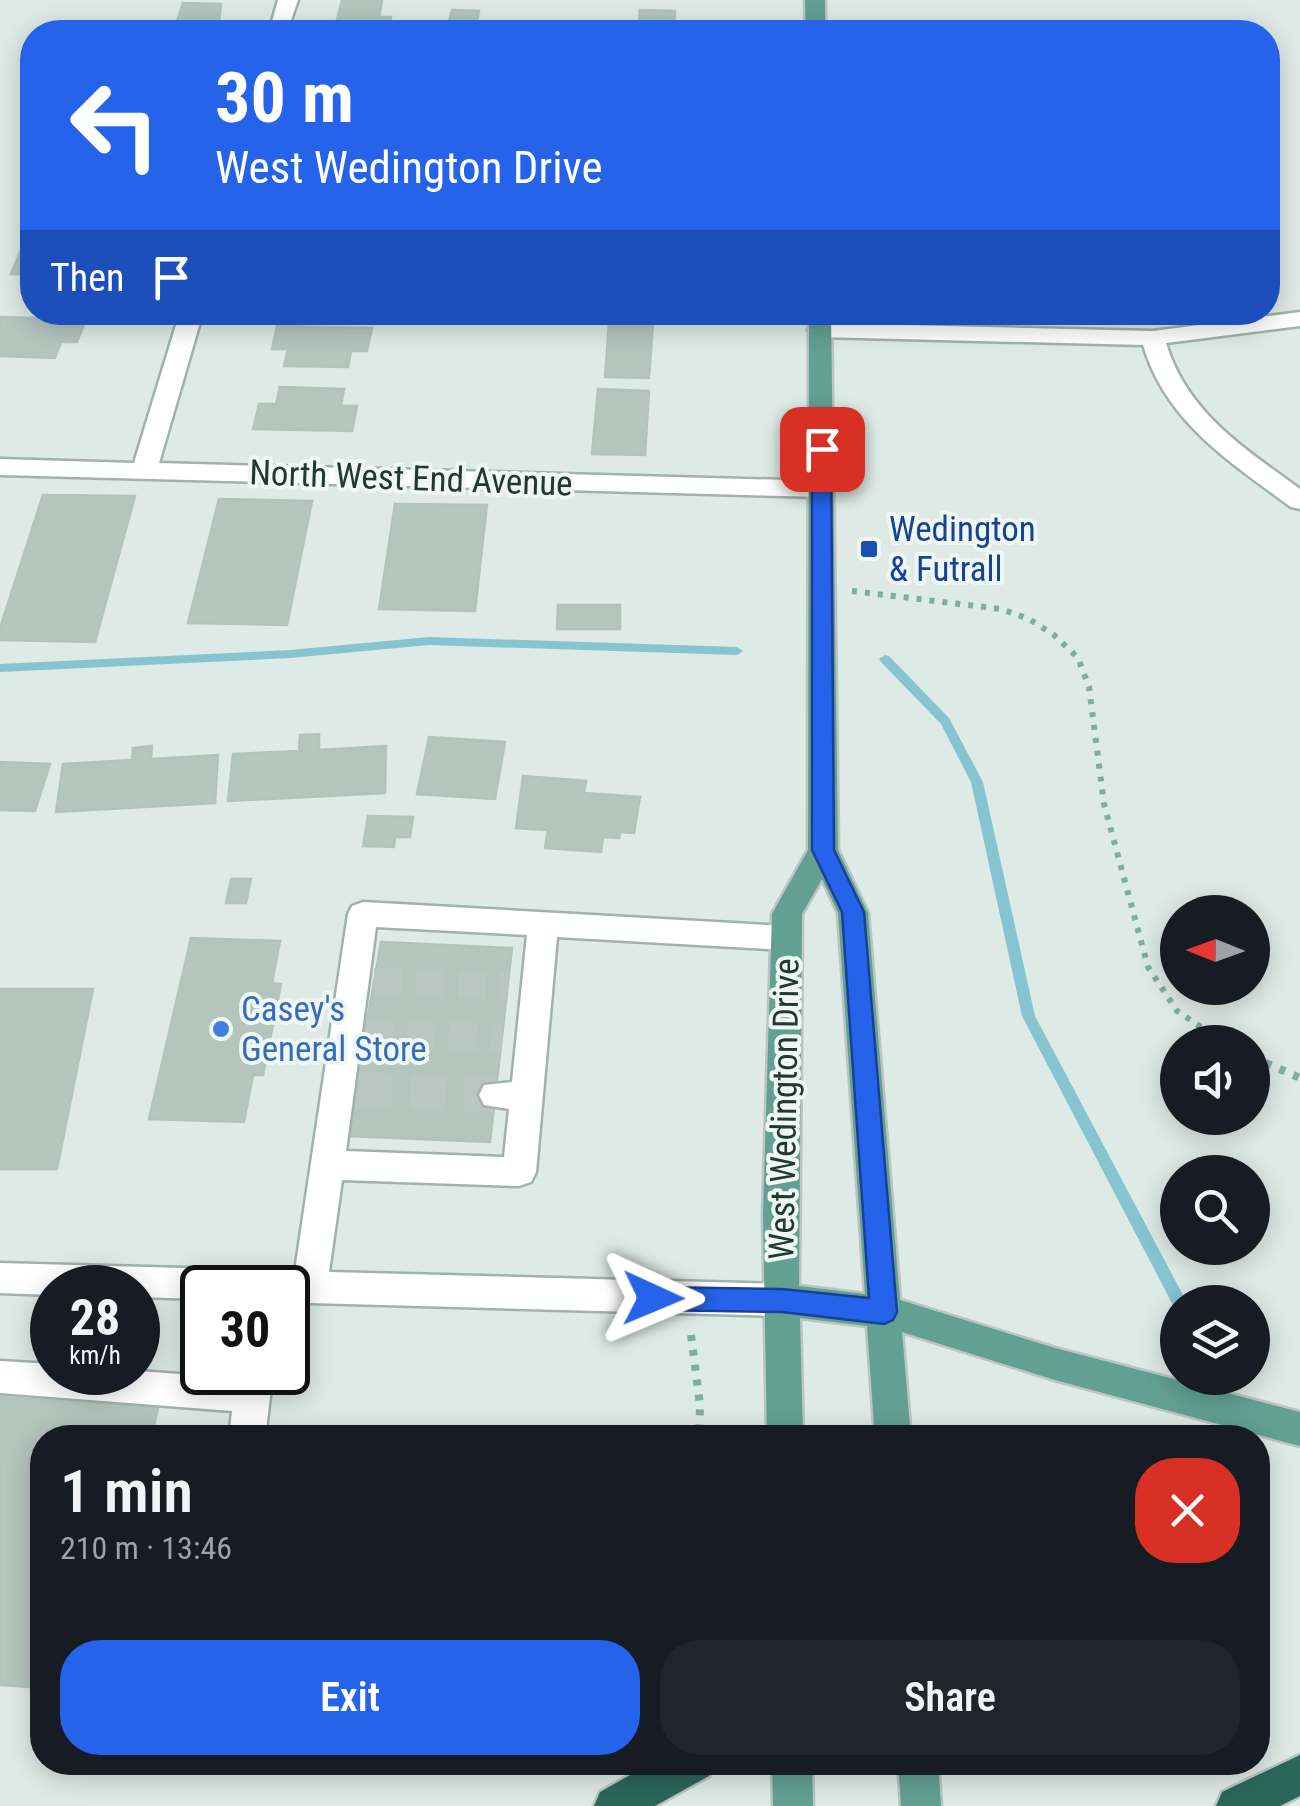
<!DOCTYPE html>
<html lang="en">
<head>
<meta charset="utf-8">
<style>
	:root { --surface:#171b24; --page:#20242c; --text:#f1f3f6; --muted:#9ea1a6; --accent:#2563eb }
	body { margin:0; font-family:"Roboto Condensed",sans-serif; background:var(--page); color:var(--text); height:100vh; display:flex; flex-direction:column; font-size:38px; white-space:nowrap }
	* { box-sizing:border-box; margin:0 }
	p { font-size:32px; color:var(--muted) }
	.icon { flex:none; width:55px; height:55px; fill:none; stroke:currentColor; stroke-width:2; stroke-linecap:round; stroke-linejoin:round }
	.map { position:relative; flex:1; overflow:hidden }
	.panel { position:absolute; left:30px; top:1425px; width:1240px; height:350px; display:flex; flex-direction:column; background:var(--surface); border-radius:40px; box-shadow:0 5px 25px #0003 }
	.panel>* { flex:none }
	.guide { position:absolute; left:20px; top:20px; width:1260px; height:305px; border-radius:40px; box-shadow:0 5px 25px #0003; background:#2563eb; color:#fff; overflow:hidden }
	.needle { width:65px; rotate:271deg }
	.buttons { position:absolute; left:1160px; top:895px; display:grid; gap:20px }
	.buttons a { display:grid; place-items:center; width:110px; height:110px; border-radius:50%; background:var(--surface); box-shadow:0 5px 25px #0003; font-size:50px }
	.speed { position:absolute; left:30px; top:1265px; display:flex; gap:20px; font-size:50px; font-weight:700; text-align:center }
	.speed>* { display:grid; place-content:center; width:130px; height:130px; border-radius:50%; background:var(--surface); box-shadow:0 5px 25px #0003; line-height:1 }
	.speed small { font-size:25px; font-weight:400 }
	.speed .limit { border:5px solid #111; border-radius:15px; background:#fff; color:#111 }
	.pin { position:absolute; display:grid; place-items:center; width:85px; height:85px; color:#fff; margin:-42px; border-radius:20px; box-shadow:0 5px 15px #0006 }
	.me { position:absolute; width:110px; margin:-55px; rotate:91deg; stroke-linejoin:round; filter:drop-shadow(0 0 8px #0008) }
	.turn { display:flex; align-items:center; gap:35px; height:210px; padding:0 30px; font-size:45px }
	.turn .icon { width:130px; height:130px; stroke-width:2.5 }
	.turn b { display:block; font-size:70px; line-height:85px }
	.then { display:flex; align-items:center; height:95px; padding:0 30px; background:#0003; gap:20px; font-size:38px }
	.round { display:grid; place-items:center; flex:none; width:105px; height:105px; border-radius:40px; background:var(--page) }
	.headline { display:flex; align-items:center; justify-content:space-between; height:170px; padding:0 30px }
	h1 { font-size:60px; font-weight:600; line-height:75px }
	.action { display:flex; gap:20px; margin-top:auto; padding:20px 30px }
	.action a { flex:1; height:115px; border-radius:40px; background:var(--accent); color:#fff; font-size:40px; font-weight:600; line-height:115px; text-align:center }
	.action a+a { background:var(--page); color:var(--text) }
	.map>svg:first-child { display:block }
</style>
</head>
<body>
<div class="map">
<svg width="1300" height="1806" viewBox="0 0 1300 1806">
	<rect width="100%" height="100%" fill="#deeae5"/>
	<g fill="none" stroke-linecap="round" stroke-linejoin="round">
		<path fill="#85c4d0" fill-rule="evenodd" d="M429,637L737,647L743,651L737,655L429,645L290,658L0,672V664L290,650Z
			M885,655L889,656L949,718L983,782L1035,1016L1184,1297L1186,1302H1178V1308L1174,1307L1022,1016L971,782L941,724L881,662L879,659Z"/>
	</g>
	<path fill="#b4c5be" stroke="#b1c4bc" stroke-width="2.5" d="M342,0L382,1L379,17H391L388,29L334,32Z
		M183,3L221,4L218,32H164L166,28H175Z
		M452,10L479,11L476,26L448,25Z
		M640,10L675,11L674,32H638Z
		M20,252L32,253V275L11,274Z
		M0,317L86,319L77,342H61L55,358L0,356Z
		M609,322L653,323L649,378L605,377Z
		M277,326L372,328L367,351H351L348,367L284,366L288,349H272Z
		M280,387L344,389L341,406H357L352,431L253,429L259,404H276Z
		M598,389L649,391L645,455L592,454Z
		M43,495L135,496L95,642L0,640V628Z
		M219,499L312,501L287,625L188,623Z
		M395,504L487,505L475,611L379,609Z
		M558,605H620V629H557Z
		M319,734V750L386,746L385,793L228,801L233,754L299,751L300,735Z
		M429,737L505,742L495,799L417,794Z
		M152,746L151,759L218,755L215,803L56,812L63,764L132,760L133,748Z
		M0,762L50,764L35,811L0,810Z
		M523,776L586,781L584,793L640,797L634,833L620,832L619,838L603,837L601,852L545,848L548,830L516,828Z
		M368,816L413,817L410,837H395L394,847L363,846Z
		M231,879H251L246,903H226Z
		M191,938L280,941L272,983L281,984L263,1075H253L244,1122L149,1119Z
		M381,942L512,948L490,1142L347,1136Z
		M0,989H93L57,1169H0Z
		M0,1397L158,1408L151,1438H42V1688L0,1685Z"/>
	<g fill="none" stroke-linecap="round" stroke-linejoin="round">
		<path stroke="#b8c7c1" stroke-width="28" stroke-dasharray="28 14" stroke-linecap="butt" d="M374,982L508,986
			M365,1033L502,1038"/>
		<path stroke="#b8c7c1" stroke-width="36" stroke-dasharray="36 18" stroke-linecap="butt" d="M356,1090L495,1095"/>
		<g stroke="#a1b2ac" stroke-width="5">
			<path id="minor" d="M278,0H298L287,32H269Z
				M180,312H203L159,463L822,481L835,489L822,497L0,475V459L134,463Z
				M1300,312V326L1166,343C1187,413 1244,448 1300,489V509L1291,507C1230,462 1166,422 1143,345L820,337L808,330L820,323L1153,331Z
				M363,902L786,926L797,930L801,938L797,946L786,950L557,937L536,1172L531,1182L519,1186L342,1180L329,1272L782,1284L794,1289L799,1300L794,1311L782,1316L310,1303L288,1302V1288H202V1299L138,1297V1288H52V1295L0,1293V1263L295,1271L348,914L352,906ZM376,927L527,935L512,1082L484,1085L479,1095L484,1105L509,1109L504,1157L346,1151Z
				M0,1361L52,1364V1372L138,1371L236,1378L237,1372H273L265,1438H229L232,1411L0,1393Z"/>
		</g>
		<g stroke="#bcc4c2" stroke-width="5">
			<path id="major" d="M805,0H825V32H806Z
				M809,312H831L838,850L868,913L900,1300L1055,1348L1300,1412V1446L1055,1380L902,1332L911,1438H875L867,1326L800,1318L803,1438H767L763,1214L772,914L808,850ZM822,879L838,913L865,1294L799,1286L802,914Z
				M772,1762H812L813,1806H773Z
				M898,1762H938L941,1806H901Z"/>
		</g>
		<g stroke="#bcc4c2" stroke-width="5">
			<path id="highway" d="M1300,1755V1796L1280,1806H1216L1222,1792Z
				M653,1762H715L709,1776L655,1806H594L600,1792Z"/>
		</g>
		<path stroke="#7eaea0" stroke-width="6" stroke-dasharray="5 8" stroke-linecap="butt" d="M852,591L1001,609L1029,619L1054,635L1078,658L1089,687L1104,804L1148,967L1177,1011L1223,1042"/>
		<path stroke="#7eaea0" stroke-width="8" stroke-dasharray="6 9" stroke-linecap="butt" d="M1252,1057L1300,1078
			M691,1335L700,1405L699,1438"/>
		<use href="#minor" fill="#fff" fill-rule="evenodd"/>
		<use href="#major" fill="#62a091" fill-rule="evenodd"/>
		<use href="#highway" fill="#2b665b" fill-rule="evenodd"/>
	</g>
	<path fill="#2563eb" stroke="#184099" stroke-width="2.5" d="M822,443L831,449L834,850L864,912L897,1312L893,1320L884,1324L782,1312L653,1310L643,1307L640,1298L643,1290L653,1287L782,1289L869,1298L842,912L812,850V449Z"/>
	<rect fill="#1a4fb4" stroke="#eff7f3" stroke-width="4" x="859" y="539" width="20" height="20" rx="5"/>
	<circle fill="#3f7fe0" stroke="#eff7f3" stroke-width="4" cx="221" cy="1029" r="10"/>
	<g text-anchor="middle" stroke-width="8" stroke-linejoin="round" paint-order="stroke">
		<g font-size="35" fill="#203a33" stroke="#eff7f3">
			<text transform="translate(411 478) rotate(2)" y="12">North West End Avenue</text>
			<text transform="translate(784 1109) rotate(-89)" y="12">West Wedington Drive</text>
		</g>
		<g font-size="35" fill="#164399" stroke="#eff7f3" text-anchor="start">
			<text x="889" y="541">Wedington<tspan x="889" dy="40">&amp; Futrall</tspan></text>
		</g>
		<g font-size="35" fill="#366cbe" stroke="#eff7f3" text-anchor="start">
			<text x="241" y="1021">Casey's<tspan x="241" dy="40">General Store</tspan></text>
		</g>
	</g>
</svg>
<div class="buttons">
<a><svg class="needle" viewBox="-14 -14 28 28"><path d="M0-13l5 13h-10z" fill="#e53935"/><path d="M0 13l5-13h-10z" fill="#9ea1a6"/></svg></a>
<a><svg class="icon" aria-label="sound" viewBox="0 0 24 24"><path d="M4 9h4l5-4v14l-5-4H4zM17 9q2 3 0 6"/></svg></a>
<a><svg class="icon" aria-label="search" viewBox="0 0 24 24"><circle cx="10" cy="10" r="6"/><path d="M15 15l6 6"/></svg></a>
<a><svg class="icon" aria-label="layers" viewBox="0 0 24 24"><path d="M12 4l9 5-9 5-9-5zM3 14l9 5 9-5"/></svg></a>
</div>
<div class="speed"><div>28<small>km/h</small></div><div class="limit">30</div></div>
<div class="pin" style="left:822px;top:449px;background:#d93025"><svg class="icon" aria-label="arrive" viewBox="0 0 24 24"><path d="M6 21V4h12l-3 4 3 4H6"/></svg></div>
<svg class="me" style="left:653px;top:1298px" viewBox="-20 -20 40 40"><path d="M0-17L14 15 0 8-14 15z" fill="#2563eb" stroke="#fff" stroke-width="4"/></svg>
<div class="guide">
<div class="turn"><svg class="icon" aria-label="left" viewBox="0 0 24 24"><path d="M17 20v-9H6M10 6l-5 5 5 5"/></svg><div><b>30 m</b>West Wedington Drive</div></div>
<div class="then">Then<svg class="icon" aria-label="arrive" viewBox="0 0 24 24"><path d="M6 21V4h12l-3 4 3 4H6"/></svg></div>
</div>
<section class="panel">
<div class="headline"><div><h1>1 min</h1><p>210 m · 13:46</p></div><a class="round" style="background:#d93025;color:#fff"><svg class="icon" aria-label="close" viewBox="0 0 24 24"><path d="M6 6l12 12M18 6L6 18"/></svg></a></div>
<div class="action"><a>Exit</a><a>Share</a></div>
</section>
</div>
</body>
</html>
